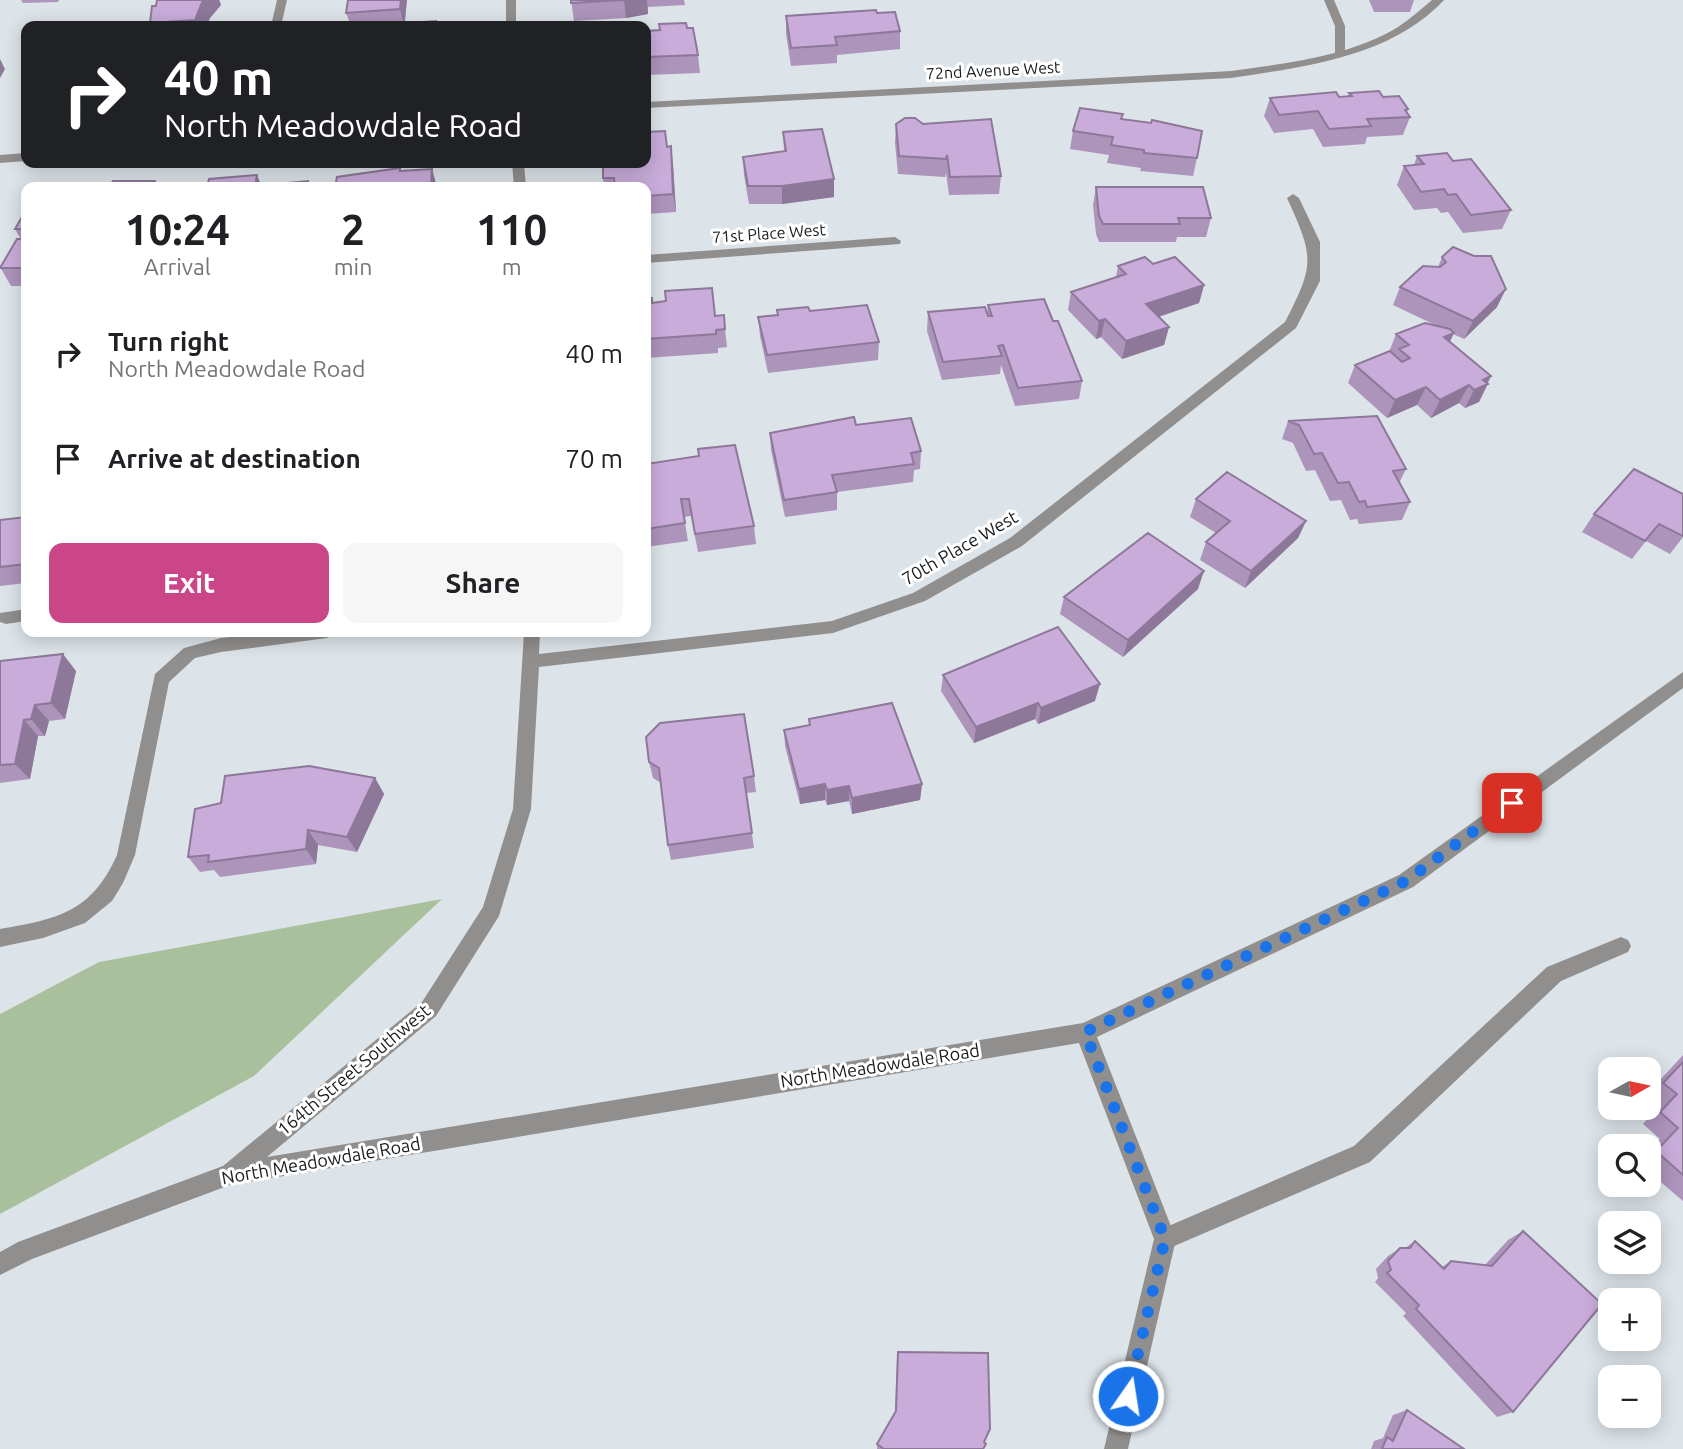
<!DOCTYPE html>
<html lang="en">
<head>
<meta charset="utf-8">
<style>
	:root { --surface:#fff; --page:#f6f6f6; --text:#202124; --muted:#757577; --accent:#cb4689 }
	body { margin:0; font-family:Ubuntu,sans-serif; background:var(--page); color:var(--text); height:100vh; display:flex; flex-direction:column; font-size:26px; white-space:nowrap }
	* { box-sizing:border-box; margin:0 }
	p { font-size:23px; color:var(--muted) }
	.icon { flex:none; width:38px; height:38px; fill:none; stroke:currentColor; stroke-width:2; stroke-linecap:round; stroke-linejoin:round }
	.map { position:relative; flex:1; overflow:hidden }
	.details { position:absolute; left:21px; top:182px; width:630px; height:455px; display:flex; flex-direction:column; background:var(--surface); border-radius:14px; box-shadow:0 4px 18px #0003 }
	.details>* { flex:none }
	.top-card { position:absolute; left:21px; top:21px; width:630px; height:147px; border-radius:14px; box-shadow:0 4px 18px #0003; background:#202124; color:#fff; overflow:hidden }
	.needle { width:46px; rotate:81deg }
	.controls { position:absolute; left:1598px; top:1057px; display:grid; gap:14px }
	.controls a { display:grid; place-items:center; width:63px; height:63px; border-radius:14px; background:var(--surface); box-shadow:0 4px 18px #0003; font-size:35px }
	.pin { position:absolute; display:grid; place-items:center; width:60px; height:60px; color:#fff; margin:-30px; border-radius:14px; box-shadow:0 4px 10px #0006 }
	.me { position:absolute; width:77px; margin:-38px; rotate:13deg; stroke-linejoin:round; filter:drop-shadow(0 0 5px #0008) }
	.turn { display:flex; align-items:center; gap:24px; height:147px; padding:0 28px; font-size:32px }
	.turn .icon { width:91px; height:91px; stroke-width:2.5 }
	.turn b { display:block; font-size:49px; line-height:60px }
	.eta { display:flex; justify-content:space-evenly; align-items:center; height:119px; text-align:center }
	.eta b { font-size:42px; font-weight:700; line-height:49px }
	.action { display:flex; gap:14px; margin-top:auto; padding:14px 28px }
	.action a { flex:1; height:80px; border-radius:14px; background:var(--accent); color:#fff; font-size:28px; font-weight:700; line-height:80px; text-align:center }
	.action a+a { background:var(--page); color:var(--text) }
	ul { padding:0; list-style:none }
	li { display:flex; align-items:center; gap:21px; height:105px; padding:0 28px }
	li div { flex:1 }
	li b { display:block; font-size:26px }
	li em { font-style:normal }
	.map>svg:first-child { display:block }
</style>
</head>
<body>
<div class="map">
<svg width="1683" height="1449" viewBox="0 0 1683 1449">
	<rect width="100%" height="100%" fill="#dde4e9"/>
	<path fill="#a9c09d" d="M442,899L254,1076L0,1214V1014L99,962Z"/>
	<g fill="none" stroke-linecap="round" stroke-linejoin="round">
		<path fill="#918f8d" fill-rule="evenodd" d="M1324,0H1334L1345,26V56L1335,54V26Z
			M26,609V621L6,624L0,622V613Z
			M276,632H335L327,638L221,652L195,658L169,682L135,855L123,883L112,901L85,923L43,938L0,947V929C57,919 91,913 117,855L155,674L184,648L221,638Z
			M1621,937L1628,940L1631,946L1628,952L1561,981L1370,1162L1165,1250L1157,1247L1154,1239L1157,1231L1354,1146L1547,967Z"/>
		<path fill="#918f8d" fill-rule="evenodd" d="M277,0H287L281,26H271Z
			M506,0H516V26H506Z
			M1432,0H1444C1391,57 1304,67 1231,78L646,108V102L1231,71C1286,63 1349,57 1398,27C1410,19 1421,9 1432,0Z
			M26,153V161L0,163V155Z
			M512,163H524L526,187H514Z
			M1293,194L1299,198L1320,242V281L1296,328L1022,546L925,601L833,633L539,667L531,809L499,916L436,1016L267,1157L1083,1023L1399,875L1683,672V688L1413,887L1097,1037L1176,1239L1128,1449H1104L1154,1239L1079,1043L230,1185L32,1259L0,1275V1252L18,1242L223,1166L422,1002L483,907L513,809L524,632H540L539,654L832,621L913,593L1010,538L1285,322C1315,264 1314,257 1287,198Z
			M895,237L901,241L900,244L646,263V255Z"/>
	</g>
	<path fill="#ad94bb" d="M21,0H59L58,2L23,3Z
		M157,0H219L221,5L210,18L206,26H151L150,23Z
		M348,0H407L405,23L437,26H351L346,13Z
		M571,0H684L685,5L648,7V14L626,18L574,21Z
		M1369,0H1414L1410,12H1374Z
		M877,13L900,31V49L837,55V63L791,66L786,34V16Z
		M687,28L698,55L700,73L646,75V31Z
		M1349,93L1383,97L1408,109L1407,113L1410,117L1403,135L1367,137L1365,144L1323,147L1313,129L1274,133L1264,116L1270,98L1339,97H1348Z
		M1122,119L1197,158L1193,176L1140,171L1141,168L1107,163L1109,155L1070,149L1073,131Z
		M896,124L1001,176L999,194L949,195L946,173L945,177L898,174L895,143Z
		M665,131L667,147L673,164L676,212L646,214V187H604L603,178Z
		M783,132L834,179V197L782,204H749L744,175L743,157L784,151Z
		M1417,156L1453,161L1511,210L1502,229L1463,233L1448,212L1441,213L1437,208L1414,210L1397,185L1404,166L1414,165Z
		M1096,187L1211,218L1206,237H1177L1176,242H1099L1096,234L1093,205Z
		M26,210V286H11L0,267L21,239L15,229Z
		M1442,257L1497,307L1464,339L1453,334L1450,342L1488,384L1479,402L1465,408L1459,403L1431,418L1417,405L1387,418L1348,383L1355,365L1389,352L1396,334L1435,325L1393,305L1400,287L1438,267Z
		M1153,264L1204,285L1199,303L1159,317L1169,327L1164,345L1122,359L1101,337L1096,339L1068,310L1071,292L1116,277L1118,266Z
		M646,298L653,303L715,316L725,329L727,347L718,348V353L646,358Z
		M988,305L1053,321L1082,381L1079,399L1015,406L1001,365L1000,374L942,380L927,331L928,312L987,314Z
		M777,310L810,311L879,342L878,360L768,373L760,336L758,317L777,315Z
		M1288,421L1406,469L1399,483L1410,502L1402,520L1359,524L1357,519L1350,520L1341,500L1330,501L1315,470L1306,471L1293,443L1282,439Z
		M856,425L921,451L920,469L914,470L913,482L837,492V510L785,517L771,450L770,433Z
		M698,449L754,526L756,544L698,552L691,516L684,517L688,541L646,547V464L699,457Z
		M1683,494V537L1670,554L1646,541L1632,559L1582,532L1594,514Z
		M1196,499L1306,521L1298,538L1245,588L1200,560L1206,542L1216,533L1190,517Z
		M26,517V583L0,586V520Z
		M1198,589L1123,657L1060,614L1064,597Z
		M0,661L76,671L65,719L49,721L45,736H38L30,779L0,783Z
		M943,675L1095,701L1038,724L1035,719L974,743L941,691Z
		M809,719L922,784L920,800L852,814L849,801L827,805L825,800L800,804L785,746L784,730L809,725Z
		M649,762L754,776L756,792L746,793L754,848L671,860L668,845L661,783L653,778Z
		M375,778L384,794L357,852L318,845L316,864L220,877L214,870L200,872L188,857Z
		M1683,1055V1201L1648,1171V1151L1660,1139L1643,1124L1659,1105L1648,1097V1093Z
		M1523,1231L1513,1412L1497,1417L1403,1316L1406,1313L1375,1282L1378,1278L1376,1269L1388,1256L1400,1248H1405L1415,1241L1442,1267L1451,1261L1485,1265L1508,1240Z
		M898,1352L984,1442L983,1449H877V1444L895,1413L897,1359Z
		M1407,1410L1464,1449H1371L1374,1441L1383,1438L1393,1415Z"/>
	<path fill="#8d7899" d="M203,0H219L221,5L210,18L206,26H197L195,20Z
		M401,0H407L404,26L400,9Z
		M624,0H647L648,14L626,18Z
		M0,59L5,69L0,78Z
		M671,146L673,164L676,212L673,194Z
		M432,169L437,187H431Z
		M257,175L262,187L255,186Z
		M834,179V197L782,204V186Z
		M155,181L158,187H152Z
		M1204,285L1199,303L1142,322L1146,304Z
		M1506,289L1497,307L1464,339L1473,321Z
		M1105,319L1101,337L1096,339L1099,321Z
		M1169,327L1164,345L1122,359L1126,341Z
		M1454,333L1445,351L1444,337Z
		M1491,376L1479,402L1465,408L1474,390L1483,380Z
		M1469,385L1459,403L1431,418L1440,400Z
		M1426,387L1417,405L1387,418L1395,400Z
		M1306,521L1298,538L1245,588L1251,571Z
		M1204,571L1198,589L1123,657L1128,640Z
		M63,654L76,671L65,719L51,703Z
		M1100,684L1095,701L1038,724L1041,708Z
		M1038,703L1035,719L974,743L976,727Z
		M35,705L49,721L45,736L31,719Z
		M24,720L38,736L30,779L15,764Z
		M375,778L384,794L357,852L347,837Z
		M825,784V800L800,804L799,789Z
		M922,784L920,800L852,814V798Z
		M849,786V801L827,805V790Z
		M308,830L318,845L316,864L306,849Z"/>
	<path fill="#c9acda" stroke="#8d7899" stroke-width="2" d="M157,0H203L195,20L150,23L152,6H156Z
		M348,0H401L400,9L346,13Z
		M571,0H625L571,3Z
		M876,10L877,13L895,12L900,31L835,37L837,45L791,48L786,16Z
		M436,21V26H364Z
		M686,23L687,28H693L698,55L646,57V31L660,30L659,24Z
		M1379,91L1383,97L1399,96L1408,109L1405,110L1410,117L1367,119L1371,126L1329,129L1318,111L1279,115L1270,98L1336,92L1339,97L1352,96L1349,93Z
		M1080,108L1123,114L1121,119L1151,123L1152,120L1202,131L1197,158L1144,153V150L1111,145L1113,137L1073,131Z
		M905,118H915L923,124L991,119L1001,176L950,177L947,155L946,159L899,156L896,124Z
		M822,129L834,179L782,186H748L743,157L786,151L783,132Z
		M665,131L667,147L671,146L673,194L646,196V187H615L614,178H603V163H646V132Z
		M1447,153L1453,161L1471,159L1511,210L1471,215L1456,194L1448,195L1444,189L1421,192L1404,166L1424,164L1417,156Z
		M400,168V171L432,169L431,187H335L337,177Z
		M257,175L255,186L308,181L307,187H207L209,179Z
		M113,181H155L152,187H41L42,186L109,187Z
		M1096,187H1203L1211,218H1178L1180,224H1103L1099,216Z
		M26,210V229H15Z
		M17,239H26V268H0Z
		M1453,247L1474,256H1491L1506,289L1473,321L1400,287L1423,266L1440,267L1446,262L1442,257Z
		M1145,257L1153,264L1175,257L1204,285L1146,304L1169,327L1126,341L1105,319L1099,321L1071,292L1126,274L1118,266Z
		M712,288L715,316L724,315L725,329L716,330V334L646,339V298H652V303L666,301L665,291Z
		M1044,299L1053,321H1058L1082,381L1018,388L1003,345L998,346L1002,356L943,362L928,312L985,307L988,316H992L988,305Z
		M867,305L879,342L767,355L758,317L778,315L777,310L808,307L810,311Z
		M1425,323L1450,329L1454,333L1444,337L1491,376L1483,380L1488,384L1474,390L1469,385L1440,400L1426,387L1395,400L1355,365L1390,351L1402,362L1410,358L1399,349L1409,345L1396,334Z
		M1377,416L1406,469L1393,471L1410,502L1367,507L1365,501L1359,502L1349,482L1338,483L1322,453L1314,454L1299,425L1288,421Z
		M854,417L856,425L911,418L921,451L911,453L914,464L832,475L837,492L784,500L770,433Z
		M735,445L754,526L695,534L689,499H681L685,523L646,529V464L699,456L698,449Z
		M1634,469L1683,494V536L1659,524L1645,541L1594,514Z
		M1227,472L1306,521L1251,571L1206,542L1230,521L1196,499Z
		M26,517V564L0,567V520Z
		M1148,533L1204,571L1128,640L1064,597Z
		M1058,627L1100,684L1041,708L1038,703L976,727L943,675Z
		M63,654L51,703L35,705L31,719L24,720L15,764L0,765V661Z
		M892,703L922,784L852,798L849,786L827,790L825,784L799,789L784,730L810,725L809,719Z
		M744,714L754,776L744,778L752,833L668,845L659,768L649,762L646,737L660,723Z
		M309,766L375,778L347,837L308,830L306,849L208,862L209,855L188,857L195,809L221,803L225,776Z
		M1683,1062V1175L1656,1151L1678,1128L1660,1112L1677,1094L1663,1083Z
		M1523,1231L1602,1304L1513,1412L1416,1309L1419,1305L1387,1273L1391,1270L1388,1261L1400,1248H1410L1415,1241L1444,1269L1451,1261L1492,1266Z
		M898,1352L988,1353L990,1429L984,1442L986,1444L983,1449H884L877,1444L896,1411Z
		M1407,1410L1464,1449H1382L1387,1437L1393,1441Z"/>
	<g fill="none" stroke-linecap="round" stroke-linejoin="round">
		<path stroke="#1a73e8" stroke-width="12" stroke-dasharray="0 21.6" d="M1128,1396L1165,1239L1085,1032L1406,881L1512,803"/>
	</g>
	<g text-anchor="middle" stroke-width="6" stroke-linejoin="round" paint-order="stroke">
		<g font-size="16" fill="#191c1e" stroke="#fff">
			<text transform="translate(993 70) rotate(-3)" y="6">72nd Avenue West</text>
			<text transform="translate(769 233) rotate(-4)" y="6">71st Place West</text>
		</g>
		<g font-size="18" fill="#191c1e" stroke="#fff">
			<text transform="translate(960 548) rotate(-30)" y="6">70th Place West</text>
			<text transform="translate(880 1066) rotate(-9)" y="6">North Meadowdale Road</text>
			<text transform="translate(354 1070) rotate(-40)" y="6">164th Street Southwest</text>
			<text transform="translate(321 1161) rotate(-10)" y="6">North Meadowdale Road</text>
		</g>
	</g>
</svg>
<div class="controls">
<a><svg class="needle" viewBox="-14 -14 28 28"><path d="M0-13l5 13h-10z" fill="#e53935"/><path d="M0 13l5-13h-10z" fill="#757577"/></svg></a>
<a><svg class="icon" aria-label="search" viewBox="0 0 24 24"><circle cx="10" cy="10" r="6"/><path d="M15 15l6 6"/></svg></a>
<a><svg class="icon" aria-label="layers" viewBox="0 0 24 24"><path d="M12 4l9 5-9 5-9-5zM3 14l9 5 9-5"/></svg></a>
<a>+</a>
<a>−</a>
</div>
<div class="pin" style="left:1512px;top:803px;background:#d93025"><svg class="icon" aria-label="arrive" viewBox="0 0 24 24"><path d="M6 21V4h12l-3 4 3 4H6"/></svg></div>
<svg class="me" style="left:1128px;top:1396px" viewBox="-20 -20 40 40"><circle r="17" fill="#1a73e8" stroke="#fff" stroke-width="3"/><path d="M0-11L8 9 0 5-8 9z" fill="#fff"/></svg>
<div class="top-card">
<div class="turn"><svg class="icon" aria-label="right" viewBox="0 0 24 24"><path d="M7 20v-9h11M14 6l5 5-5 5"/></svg><div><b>40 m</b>North Meadowdale Road</div></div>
</div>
<section class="details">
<div class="eta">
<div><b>10:24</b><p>Arrival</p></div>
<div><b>2</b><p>min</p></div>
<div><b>110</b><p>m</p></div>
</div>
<ul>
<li><svg class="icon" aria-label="right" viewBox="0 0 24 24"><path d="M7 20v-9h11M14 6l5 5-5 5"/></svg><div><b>Turn right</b><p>North Meadowdale Road</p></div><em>40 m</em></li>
<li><svg class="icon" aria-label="arrive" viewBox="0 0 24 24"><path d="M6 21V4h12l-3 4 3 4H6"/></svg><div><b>Arrive at destination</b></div><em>70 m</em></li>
</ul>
<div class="action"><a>Exit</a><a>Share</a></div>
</section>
</div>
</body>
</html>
